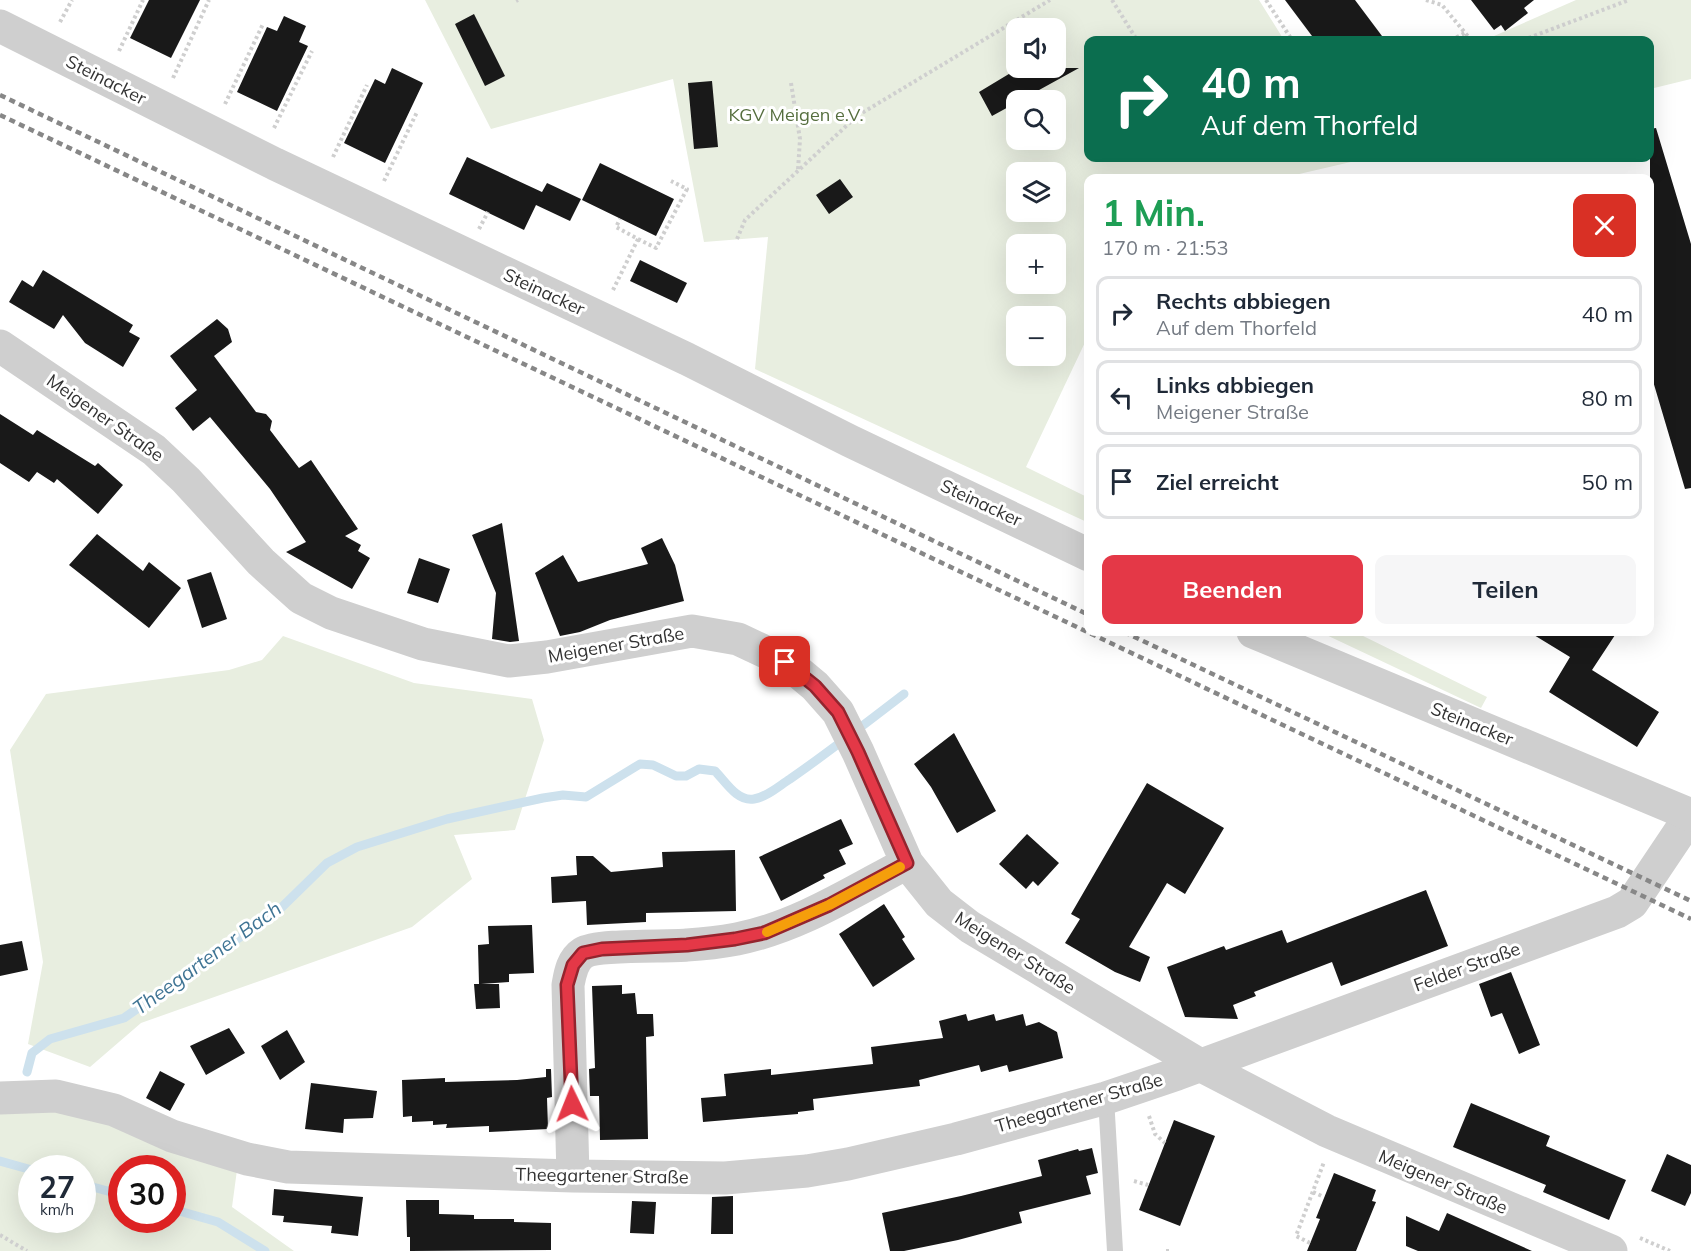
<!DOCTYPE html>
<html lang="de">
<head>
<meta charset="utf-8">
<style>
	:root { --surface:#fff; --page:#f6f6f7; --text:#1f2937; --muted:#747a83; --line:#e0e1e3; --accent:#e43847 }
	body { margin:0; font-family:Mulish,sans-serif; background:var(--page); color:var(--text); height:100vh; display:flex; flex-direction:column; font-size:22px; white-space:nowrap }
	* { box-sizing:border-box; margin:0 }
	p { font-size:20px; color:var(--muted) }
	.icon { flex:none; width:33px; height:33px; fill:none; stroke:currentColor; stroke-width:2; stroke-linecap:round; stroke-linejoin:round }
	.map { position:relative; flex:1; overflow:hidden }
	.details { position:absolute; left:1084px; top:174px; width:570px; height:462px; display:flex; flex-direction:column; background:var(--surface); border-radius:12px; box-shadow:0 6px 24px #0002 }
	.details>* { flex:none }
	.hud { position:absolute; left:1084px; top:36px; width:570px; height:126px; border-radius:12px; box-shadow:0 6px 24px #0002; background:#0b6e4f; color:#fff; overflow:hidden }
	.tools { position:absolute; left:1006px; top:18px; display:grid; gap:12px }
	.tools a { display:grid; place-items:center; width:60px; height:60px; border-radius:12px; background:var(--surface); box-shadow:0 6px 24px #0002; font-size:30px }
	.speed { position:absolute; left:18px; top:1155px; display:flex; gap:12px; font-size:30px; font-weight:700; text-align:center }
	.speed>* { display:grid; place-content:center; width:78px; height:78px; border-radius:50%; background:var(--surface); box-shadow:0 6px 24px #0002; line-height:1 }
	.speed small { font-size:15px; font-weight:400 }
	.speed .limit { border:9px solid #d22; background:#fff; color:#111 }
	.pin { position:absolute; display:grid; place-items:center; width:51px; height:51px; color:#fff; margin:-26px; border-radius:12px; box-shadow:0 3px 9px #0006 }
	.me { position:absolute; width:66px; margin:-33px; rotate:358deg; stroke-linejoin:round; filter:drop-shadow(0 0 4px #0008) }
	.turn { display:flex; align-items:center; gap:21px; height:126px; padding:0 18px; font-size:27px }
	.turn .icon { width:78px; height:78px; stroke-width:2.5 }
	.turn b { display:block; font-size:42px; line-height:51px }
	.round { display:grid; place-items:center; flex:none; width:63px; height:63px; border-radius:12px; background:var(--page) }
	.headline { display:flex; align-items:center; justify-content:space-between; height:102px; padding:0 18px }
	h1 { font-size:36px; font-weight:700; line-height:45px; color:#1e9e55 }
	.cta { display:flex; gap:12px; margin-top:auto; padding:12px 18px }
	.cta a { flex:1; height:69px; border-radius:12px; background:var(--accent); color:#fff; font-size:24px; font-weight:700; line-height:69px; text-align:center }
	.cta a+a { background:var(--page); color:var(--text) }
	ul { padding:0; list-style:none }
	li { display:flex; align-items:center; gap:18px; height:75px; margin:0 12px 9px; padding:0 6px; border:3px solid var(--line); border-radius:12px }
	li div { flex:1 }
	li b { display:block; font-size:22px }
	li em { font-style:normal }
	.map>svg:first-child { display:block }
</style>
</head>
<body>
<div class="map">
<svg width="1691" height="1251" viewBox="0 0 1691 1251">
	<rect width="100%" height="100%" fill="#fff"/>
	<path fill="#e8eee0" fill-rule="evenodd" d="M425,0H1259L1284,40H1089V158H1368L1282,178H1089V334L1026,467L1089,498V523L755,369L768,237L704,242L673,79L491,129ZM1017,28H1056V68H1017ZM1017,100H1056V140H1017ZM1017,172H1056V212H1017ZM1017,244H1056V284H1017ZM1017,316H1056V356H1017Z
		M1576,0H1691V79L1650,89V40H1485Z
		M1320,632H1355L1487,697L1481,708Z
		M283,636L414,683L532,699L544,740L515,830L454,835L472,879L412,927L141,1023L90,1067L28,1044L43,962L10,750L46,694L229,670L262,660Z
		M38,1107L106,1119L237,1170L232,1207L294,1251H0V1110ZM32,1168H82V1220H32ZM122,1168H172V1220H122Z"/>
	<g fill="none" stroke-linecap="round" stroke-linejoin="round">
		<path stroke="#cde1ed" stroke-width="9" d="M27,1072L32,1053L50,1039L124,1018L259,924L281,908L327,863L357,847L447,819L543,798L563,795L586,797L640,764L653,765L676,776H686L699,769L715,771C725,781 737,802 754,799C767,797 779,786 790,779C829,752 866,723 904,694
			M0,1161L32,1170
			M82,1184L122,1195
			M172,1209L218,1222L265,1251"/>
	</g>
	<path fill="#191919" d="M149,0H200L171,58L130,38Z
		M1285,0H1355L1385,40H1315Z
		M1471,0H1534L1524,8L1528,13L1505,31L1501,25L1494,30Z
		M474,14L505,76L485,86L455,24Z
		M284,16L306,26L299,42L308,46L277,111L237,92L267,27L277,31Z
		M392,68L423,83L385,163L344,143L375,79L385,84Z
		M1019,68H1079L992,116L979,92Z
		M712,81L718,147L694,149L688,83Z
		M1656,128L1691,244V488L1685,489L1650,371V129Z
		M467,157L542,192L547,183L581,199L570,221L536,205L524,230L449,194Z
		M600,163L674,199L656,236L582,200Z
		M840,179L853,197L829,214L816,195Z
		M640,260L687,283L677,303L630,281Z
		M43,270L133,325L129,332L140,338L123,367L85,343L63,315L54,329L9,302L22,280L33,287Z
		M217,319L228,329L232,342L214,356L256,412L266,414L272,421L270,430L299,468L311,460L358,529L345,536L361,545L358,551L370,558L352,589L286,552L306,542L270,489L210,417L193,431L175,408L197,390L170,356Z
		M0,414L33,435L37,430L95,466L98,463L123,485L98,514L57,479L54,483L37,472L29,482L0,463Z
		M502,523L519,641L510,642L492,639L496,593L472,535Z
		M97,534L143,571L149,562L181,588L149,628L69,565Z
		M662,538L675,565L684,601L610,620L580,632L560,636L535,573L563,555L578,582L648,564L641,548Z
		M419,558L450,569L438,603L407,593Z
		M211,572L227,619L202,628L187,580Z
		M1529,632H1617L1592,670L1659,712L1637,747L1549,692L1570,657Z
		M954,733L996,811L957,833L931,787L914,764Z
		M1147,783L1224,828L1185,894L1167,883L1129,947L1150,957L1140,982L1115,972L1065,943L1080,919L1071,914Z
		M841,819L853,844L839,850L846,864L823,875L825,878L781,901L759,857Z
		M1027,834L1059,863L1038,886L1033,881L1026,889L999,864Z
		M735,850L736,911L646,913V922L587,925L586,901L552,903L551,877L577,875L576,856H593L611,872L663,867L662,852Z
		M1426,890L1448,946L1341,986L1332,962L1254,992L1256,996L1233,1005L1238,1019L1185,1017L1167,967L1224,946L1226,950L1282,930L1287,943Z
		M884,904L905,937L902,939L915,959L873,987L839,934Z
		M532,925L534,973L509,974V982L481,984H499L500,1008L476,1009L474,984H479L478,945L489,944L488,926Z
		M22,941L28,970L0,976V945Z
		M1511,972L1540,1045L1519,1054L1502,1013L1491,1017L1479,984Z
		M622,985V994L635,993L637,1014H653L654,1036L646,1037L648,1139L600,1140L599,1096H590L589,1069L595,1068L592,986Z
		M966,1014L968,1021L994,1014L996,1021L1023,1014L1026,1026L1039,1022L1057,1032L1063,1058L1009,1072L1007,1065L981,1072L979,1065L919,1080L920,1086L813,1099L814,1110L798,1112V1114L703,1122L701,1098L726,1096L724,1074L771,1069V1075L873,1064L871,1047L943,1038L939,1021Z
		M229,1028L245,1053L206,1075L190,1046Z
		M287,1030L305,1062L280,1080L261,1046Z
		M546,1069H551L552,1097L547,1098L548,1129L489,1132V1126L446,1128L447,1124L433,1125V1121L412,1122V1116L403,1117L402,1080L445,1078V1082L517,1080L546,1077Z
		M160,1071L185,1084L170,1111L146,1098Z
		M311,1083L377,1091L373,1118L344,1119L343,1133L305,1129Z
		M1471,1103L1550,1136L1546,1146L1626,1180L1609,1220L1543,1192L1546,1185L1453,1147Z
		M1174,1120L1215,1136L1180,1226L1139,1210Z
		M1092,1148L1098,1173L1086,1176L1091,1194L1019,1212L1022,1223L958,1240L904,1251H890L882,1213L961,1196L1042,1176L1038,1160L1078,1149L1079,1151Z
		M1667,1154L1691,1165V1193L1685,1206L1651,1191Z
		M1334,1173L1376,1190L1372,1201L1376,1202L1356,1251H1307L1320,1219L1316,1218Z
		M274,1189L363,1197L358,1236L331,1233L332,1226L283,1222L284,1216L272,1215Z
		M733,1196V1234H711L712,1197Z
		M406,1200H439V1214L474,1215V1219H514V1222L551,1223V1250L410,1251V1237H407Z
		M632,1201L656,1202L654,1234L630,1233Z
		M1447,1213L1532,1251H1418L1406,1246V1216L1439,1231Z"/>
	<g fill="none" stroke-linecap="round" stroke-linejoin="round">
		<path stroke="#cfcfcf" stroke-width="4" stroke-dasharray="3 3" stroke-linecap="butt" d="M1112,0L1137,40
			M1266,0L1292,40
			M1426,0L1442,5L1471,40
			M516,1L518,0
			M60,22L72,0
			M1451,40L1465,33
			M1523,40L1629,0
			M119,51L143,0
			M173,78L209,0
			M791,83L800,139L798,170
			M225,104L263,24
			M274,128L312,51
			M333,157L367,85
			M384,181L417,112
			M479,229L488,212
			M638,239L656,248L687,189L671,181
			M737,239L745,220L857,116L1050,0
			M613,290L638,239L616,227L620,219
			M1149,1116L1155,1134L1165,1143
			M1134,1181L1148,1185
			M1313,1192L1324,1197
			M0,1235L27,1251
			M1640,1238L1670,1251
			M1310,1243L1296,1236L1324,1162
			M1166,1251H1169"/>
		<path stroke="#cfcfcf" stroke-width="16" d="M1106,1098L1115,1251"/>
		<path stroke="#cfcfcf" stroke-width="33" d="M0,346L154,450L186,480L261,562L301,598L331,613L423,644L509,661L547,657L692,631L738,639L785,661L815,686L838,712L858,752L907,863L939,903L970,927L1200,1065L1327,1131L1611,1251
			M0,1098L56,1096L114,1110L172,1136L247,1159L288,1167L573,1176L725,1178L807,1171L848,1164L956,1139L1106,1098L1177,1074L1617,912L1632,903L1691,815
			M573,1176L568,985C570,974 572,960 583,953C597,944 666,947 687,945C704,944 721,942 737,939C798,927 852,892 907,863"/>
		<path stroke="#cfcfcf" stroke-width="33" d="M0,26L275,164L687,359L850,441L1089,555
			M1253,632L1691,815"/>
		<path stroke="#878787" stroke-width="4.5" stroke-dasharray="6 4.5" stroke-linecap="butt" d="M0,95L1089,615
			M0,115L1691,919
			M1124,632L1691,901"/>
	</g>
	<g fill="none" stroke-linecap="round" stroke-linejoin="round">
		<g stroke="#94242e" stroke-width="15">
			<path id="route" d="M572,1104L567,985L573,965L583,953L602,949L687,945L735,939L764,933L829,905L907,863L858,752L838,712L815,686L785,662"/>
		</g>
		<use href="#route" stroke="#e43847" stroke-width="10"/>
		<path stroke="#f59e0b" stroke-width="10" d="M767,932L829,905L900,867"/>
	</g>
	<g text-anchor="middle" stroke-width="6" stroke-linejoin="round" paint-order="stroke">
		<g font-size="18" fill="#323232" stroke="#fff">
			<text transform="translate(106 80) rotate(27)" y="6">Steinacker</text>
			<text transform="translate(544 292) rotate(25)" y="6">Steinacker</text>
			<text transform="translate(105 418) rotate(35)" y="6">Meigener Straße</text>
			<text transform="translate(981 503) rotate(25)" y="6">Steinacker</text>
			<text transform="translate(616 645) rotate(-10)" y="6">Meigener Straße</text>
			<text transform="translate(1472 724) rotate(22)" y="6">Steinacker</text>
			<text transform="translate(1015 953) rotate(32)" y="6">Meigener Straße</text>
			<text transform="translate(1467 967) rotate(-20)" y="6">Felder Straße</text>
			<text transform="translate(1079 1103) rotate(-16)" y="6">Theegartener Straße</text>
			<text transform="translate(602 1176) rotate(1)" y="6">Theegartener Straße</text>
			<text transform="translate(1443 1182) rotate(23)" y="6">Meigener Straße</text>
		</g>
		<g font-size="18" fill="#556e3e" stroke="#fff">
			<text x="796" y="121">KGV Meigen e.V.</text>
		</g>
		<g font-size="20" font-style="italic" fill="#3f7494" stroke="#fff">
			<text transform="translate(207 958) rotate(-36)" y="7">Theegartener Bach</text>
		</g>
	</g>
</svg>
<div class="tools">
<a><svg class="icon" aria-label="sound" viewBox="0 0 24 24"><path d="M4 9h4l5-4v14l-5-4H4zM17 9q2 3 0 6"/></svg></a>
<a><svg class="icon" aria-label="search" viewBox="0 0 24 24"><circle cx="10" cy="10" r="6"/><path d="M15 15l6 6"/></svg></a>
<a><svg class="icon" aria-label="layers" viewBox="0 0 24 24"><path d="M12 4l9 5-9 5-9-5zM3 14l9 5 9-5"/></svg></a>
<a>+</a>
<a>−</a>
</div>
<div class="speed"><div>27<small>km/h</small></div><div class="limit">30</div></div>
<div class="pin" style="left:785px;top:662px;background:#d93025"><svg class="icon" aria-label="arrive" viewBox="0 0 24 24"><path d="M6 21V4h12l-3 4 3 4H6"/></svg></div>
<svg class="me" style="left:572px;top:1104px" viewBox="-20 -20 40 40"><path d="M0-17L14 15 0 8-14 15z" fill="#e43847" stroke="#fff" stroke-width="4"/></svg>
<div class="hud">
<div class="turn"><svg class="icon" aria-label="right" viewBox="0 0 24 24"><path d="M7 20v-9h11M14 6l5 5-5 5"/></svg><div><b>40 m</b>Auf dem Thorfeld</div></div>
</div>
<section class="details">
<div class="headline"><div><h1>1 Min.</h1><p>170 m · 21:53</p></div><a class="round" style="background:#d93025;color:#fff"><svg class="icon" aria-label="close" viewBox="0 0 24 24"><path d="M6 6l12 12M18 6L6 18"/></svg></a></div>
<ul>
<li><svg class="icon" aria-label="right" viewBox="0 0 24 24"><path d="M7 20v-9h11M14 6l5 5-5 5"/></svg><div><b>Rechts abbiegen</b><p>Auf dem Thorfeld</p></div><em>40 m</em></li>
<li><svg class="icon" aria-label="left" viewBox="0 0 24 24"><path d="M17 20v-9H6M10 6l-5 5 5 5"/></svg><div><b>Links abbiegen</b><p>Meigener Straße</p></div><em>80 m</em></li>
<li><svg class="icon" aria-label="arrive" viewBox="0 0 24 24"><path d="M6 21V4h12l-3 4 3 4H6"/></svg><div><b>Ziel erreicht</b></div><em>50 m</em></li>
</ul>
<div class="cta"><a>Beenden</a><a>Teilen</a></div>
</section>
</div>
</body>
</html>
